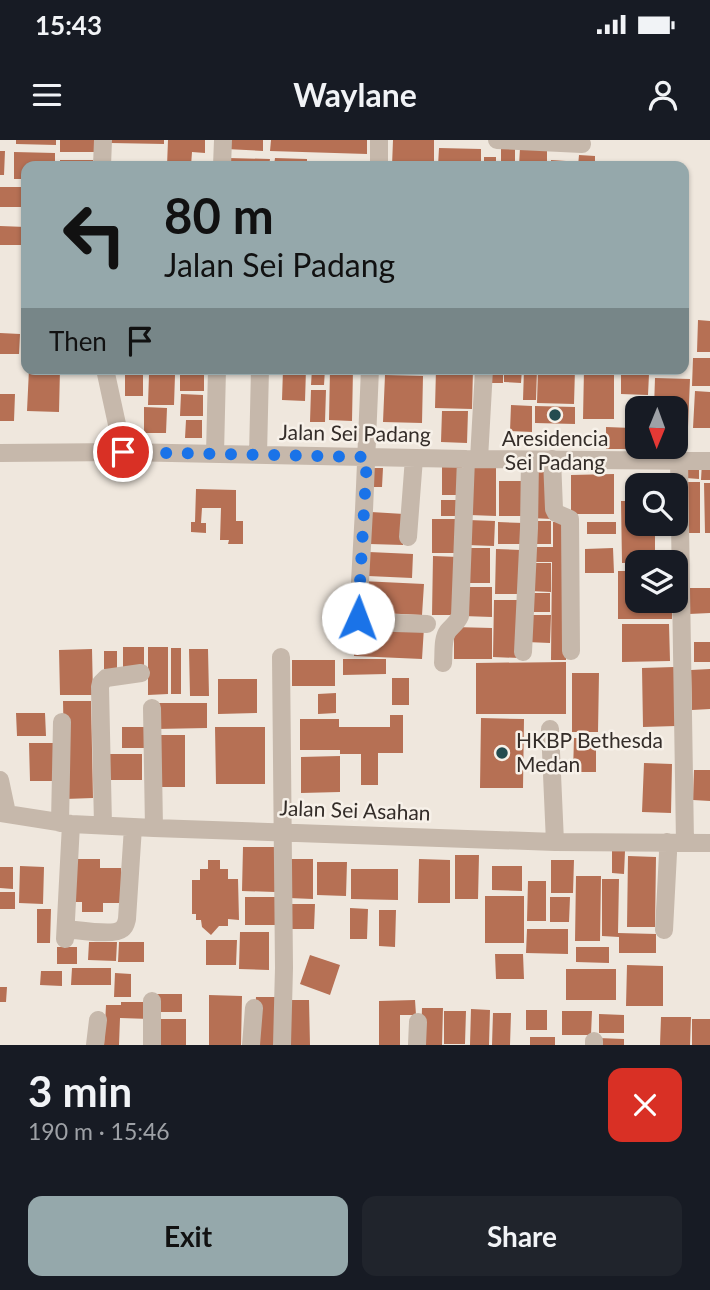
<!DOCTYPE html>
<html lang="en">
<head>
<meta charset="utf-8">
<style>
	:root { --surface:#171b24; --page:#20242c; --text:#f1f3f6; --muted:#9ea1a6; --accent:#95a8ab }
	body { margin:0; font-family:Lato,sans-serif; background:var(--page); color:var(--text); height:100vh; display:flex; flex-direction:column; font-size:26px; white-space:nowrap }
	* { box-sizing:border-box; margin:0 }
	p { font-size:23px; color:var(--muted) }
	.icon { flex:none; width:38px; height:38px; fill:none; stroke:currentColor; stroke-width:2; stroke-linecap:round; stroke-linejoin:round }
	.map { position:relative; height:905px; overflow:hidden }
	.panel { display:flex; flex-direction:column; background:var(--surface); flex:1 }
	.panel>* { flex:none }
	.banner { position:absolute; left:21px; top:21px; width:668px; height:214px; border-radius:14px; box-shadow:0 2px 5px #0004; background:#95a8ab; color:#111; overflow:hidden }
	.needle { width:46px; rotate:181deg }
	.fabs { position:absolute; left:625px; top:256px; display:grid; gap:14px }
	.fabs a { display:grid; place-items:center; width:63px; height:63px; border-radius:14px; background:var(--surface); box-shadow:0 2px 5px #0004; font-size:35px }
	.pin { position:absolute; display:grid; place-items:center; width:60px; height:60px; color:#fff; margin:-30px; border:4px solid #fff; border-radius:50%; box-shadow:0 2px 7px #0007 }
	.me { position:absolute; width:77px; margin:-38px; rotate:2deg; stroke-linejoin:round; filter:drop-shadow(0 0 5px #0008) }
	.turn { display:flex; align-items:center; gap:24px; height:147px; padding:0 28px; font-size:32px }
	.turn .icon { width:91px; height:91px; stroke-width:2.5 }
	.turn b { display:block; font-size:49px; line-height:60px }
	.then { display:flex; align-items:center; height:66px; padding:0 28px; background:#0003; gap:14px; font-size:26px }
	.round { display:grid; place-items:center; flex:none; width:74px; height:74px; border-radius:14px; background:var(--page) }
	.summary { display:flex; align-items:center; justify-content:space-between; height:119px; padding:0 28px }
	h1 { font-size:42px; font-weight:700; line-height:52px }
	.action { display:flex; gap:14px; margin-top:auto; padding:14px 28px }
	.action a { flex:1; height:80px; border-radius:14px; background:var(--accent); color:#111; font-size:28px; font-weight:700; line-height:80px; text-align:center }
	.action a+a { background:var(--page); color:var(--text) }
	.status { display:flex; justify-content:space-between; align-items:center; height:49px; padding:0 35px; background:var(--surface); direction:ltr }
	.status svg { height:19px; fill:currentColor }
	header { display:flex; justify-content:space-between; align-items:center; height:91px; padding:0 28px; background:var(--surface); font-size:32px; font-weight:700 }
	.map>svg:first-child { display:block }
</style>
</head>
<body>
<div class="status"><b>15:43</b><svg viewBox="0 0 49 12"><path d="M0 12V9h3v3zM5 12V6h3v6zM10 12V3h3v9zM15 12V0h3v12zM26 1h20v11H26zM47 4h2v5h-2z"/></svg></div>
<header><svg class="icon" aria-label="menu" viewBox="0 0 24 24"><path d="M4 6h16M4 12h16M4 18h16"/></svg>Waylane<svg class="icon" aria-label="person" viewBox="0 0 24 24"><circle cx="12" cy="8" r="4"/><path d="M4 21q1-7 8-7t8 7"/></svg></header>
<div class="map">
<svg width="710" height="905" viewBox="0 0 710 905">
	<rect width="100%" height="100%" fill="#efe7dd"/>
	<path fill="#b67054" d="M16,0H56V5L16,4Z
		M60,0H94V12H60Z
		M111,0H164V4L111,3Z
		M168,0H205V13L192,12L191,26H167Z
		M227,0H263V11L226,9Z
		M271,0H367V14L270,11Z
		M393,0H434V26H392Z
		M439,8L481,9V26H438Z
		M501,8L515,9V26H501Z
		M520,8H547V26H519Z
		M0,11H5L4,35H0Z
		M14,12L55,13V26H26V39H14Z
		M579,15L595,16V26H578Z
		M484,17H496V26H484Z
		M228,18L270,19L269,26H227Z
		M275,18L307,19V26H274Z
		M60,20H93V26H60Z
		M551,20L566,21V26H551Z
		M311,22L364,23L363,26H311Z
		M0,47H26V67H0Z
		M0,86L26,87V105H0Z
		M698,180L710,181V212H697Z
		M0,193L20,194L19,214H0Z
		M693,218H710V246H692Z
		M29,229H60L59,272L27,271Z
		M125,229H143V256H125Z
		M283,229H306L305,261L282,260Z
		M312,229H325L324,245H311Z
		M330,229H353L352,281L329,280Z
		M436,229H473L472,269L435,268Z
		M488,229H503V243H488Z
		M504,229H522L521,243L504,242Z
		M524,229H537L536,260H523Z
		M538,229H575L574,264L537,263Z
		M584,229L614,230V279H583Z
		M180,233L204,234V251H180Z
		M149,234L175,235L174,265H148Z
		M621,234H649L648,255L621,254Z
		M385,235L423,236L422,283L383,282Z
		M655,238L690,239L688,287H676V268H654Z
		M311,250H326L325,282H310Z
		M695,251L710,252V288H693Z
		M0,254H15L14,281H0Z
		M181,254L203,255V276H180Z
		M511,265L532,266V292L510,291Z
		M535,266L575,267V284L535,283Z
		M144,267L167,268L166,293H144Z
		M442,271H468L467,303L441,302Z
		M186,280H202V298H185Z
		M606,287L632,288V309H606Z
		M686,321L699,322V339L686,338Z
		M702,322H710V340H701Z
		M442,326H462L461,355H442Z
		M471,327H496V376L470,375Z
		M372,328H383L382,347H371Z
		M532,332H553L552,379L531,378Z
		M614,334V374H571V335Z
		M499,341H523L522,376H499Z
		M682,342H700V393H683Z
		M704,343H710V393H705Z
		M196,349L236,350V381H243V404H228L229,400H220L221,368H202L201,383H206V393L191,392V382H195Z
		M441,360H461L460,376H441Z
		M621,361H637V383H655V422L622,423Z
		M371,372L404,374L403,405L370,404Z
		M432,379H459L458,413H432Z
		M468,380L495,381L494,406L467,405Z
		M531,381H551V404H530Z
		M498,382L524,383V404H498Z
		M553,382H568L566,520H551L552,422H528L529,407H553Z
		M587,382H616V394H587Z
		M468,408H490V443H468Z
		M613,408L614,433H585V409Z
		M496,409L521,410V454H495Z
		M369,412L413,414L412,438L368,436Z
		M433,416L458,417L457,475H432Z
		M531,423H551V452L530,451Z
		M618,431H637V460H672V479H618Z
		M361,441L424,444L422,475L360,472Z
		M463,447H492V477L463,476Z
		M689,448H710V473L689,474Z
		M531,453H550V472H531Z
		M494,460H521L520,518L493,517Z
		M527,475H551L550,503L527,502Z
		M355,483L424,487L422,519L354,516Z
		M622,484H669L670,521L622,522Z
		M454,487L492,488V519H454Z
		M694,502H710V522H694Z
		M123,507H144V530L123,531Z
		M148,507H168V554L148,555Z
		M171,508H181V554H171Z
		M92,509L93,555H60L59,510Z
		M189,509H208L209,556H190Z
		M104,511H117V529H104Z
		M343,519H386V534L343,535Z
		M292,520H335V546H292Z
		M566,522V574H476V523Z
		M674,527L676,586L643,587L642,528Z
		M710,529V569L692,570L691,530Z
		M572,533H599L598,592H572Z
		M392,538H409V565H392Z
		M218,539H257V573L218,574Z
		M336,553V573L318,574V554Z
		M63,561H91L93,658L65,659Z
		M156,563H207V588L156,589Z
		M16,573H45L46,596H17Z
		M390,575H403V613H378V645H361V614H340V610H300V579H339V587H390Z
		M481,578L524,579L523,648H480Z
		M122,587H144V608H122Z
		M215,587H265V644H216Z
		M154,595H185V647H155Z
		M574,598H596V632H573Z
		M29,603H57V641H30Z
		M107,614H142V640H107Z
		M340,616V652L301,653V617Z
		M644,623L672,624L671,673L642,672Z
		M694,630H710V661L693,660Z
		M243,707H276L275,752L242,751Z
		M612,711H625L624,734L612,733Z
		M455,715H479L478,759H455Z
		M628,716L656,717L655,787H627Z
		M74,719H100V728H121V763H103V772H82V762H73Z
		M289,719H313V759L289,758Z
		M419,719L450,720V763H418Z
		M208,720H220V729H228V739H238L239,780L228,779V786H219L211,795L202,787L201,780H196V774H192V740H200V729H208Z
		M551,720H574L573,753H551Z
		M317,722H347L346,756L317,755Z
		M20,726L44,727L43,764L19,763Z
		M492,726H522V751L492,750Z
		M0,727H13V749L0,748Z
		M351,729H398V760L351,759Z
		M576,736H601L600,801H575Z
		M602,739H619L618,793L656,794V813H619V797L602,796Z
		M528,741H546V781H527Z
		M0,752H15V769H0Z
		M485,756H524V803H485Z
		M245,757H275V785H245Z
		M550,757H570L569,782H550Z
		M292,764H315L314,789H292Z
		M350,768L368,769L367,799H350Z
		M37,769H51L50,803H37Z
		M379,770H396L395,807L379,806Z
		M527,789H568V814L526,813Z
		M240,792H269V830L239,829Z
		M206,800H237L236,825H206Z
		M89,802H117L116,821L88,820Z
		M119,802H144V822H118Z
		M57,807H77V824H57Z
		M576,807H609V823L576,822Z
		M495,814H523L524,839H496Z
		M310,815L340,825L330,855L300,844Z
		M627,825L663,826V866H626Z
		M72,828H111V845H71Z
		M566,829H616V860H566Z
		M41,831H62V846L40,845Z
		M115,833L131,834V857H114Z
		M0,847H7L6,862H0Z
		M155,854H182V872H155Z
		M209,855L242,856L241,905H209Z
		M256,857H276V905H253Z
		M285,860H309L310,905H285Z
		M415,860L416,875H400V905H379V861Z
		M121,862H150V879L120,878L119,905H104L106,865H121Z
		M422,868H443L442,905H421Z
		M471,869L490,870L489,905H470Z
		M526,870H547V890H526Z
		M444,871H466L465,904H444Z
		M562,871H592L591,895H562Z
		M493,873H511L510,905H492Z
		M599,874L624,875V893H599Z
		M661,877H691L690,905H660Z
		M153,879H186V905H153Z
		M692,879H710V905H692Z
		M530,897H555V905H530Z
		M598,898L624,899V905H598Z"/>
	<g fill="none" stroke-linecap="round" stroke-linejoin="round">
		<path stroke="#c6b8ab" stroke-width="18" d="M497,0L582,4
			M102,26L103,0
			M222,26L223,0
			M379,26V0
			M105,229L123,312
			M370,229L364,370L358,478L364,482L427,484
			M0,313L123,312L466,319L710,321
			M215,314L217,229
			M258,315L260,229
			M479,319L484,229
			M552,319L554,369L556,373L570,379L571,511
			M679,320L685,702
			M408,397L414,318
			M523,512L529,388L530,320
			M281,517L284,828L282,905
			M443,523C444,513 442,499 448,491C453,485 457,483 460,476L466,319
			M152,568L154,688
			M550,589L555,702
			M0,640L7,673
			M0,673L71,684L154,688L555,702L710,703
			M60,683L62,582
			M103,685L100,547L101,543L106,538L141,533
			M66,789C78,790 114,796 122,789C126,786 126,783 127,779L133,687
			M664,790L668,713L667,702
			M65,799L71,684
			M95,905L98,880
			M152,905V861
			M251,905L254,868
			M417,905L418,882
			M594,905V901"/>
	</g>
	<g fill="none" stroke-linecap="round" stroke-linejoin="round">
		<path stroke="#1a73e8" stroke-width="12" stroke-dasharray="0 21.6" d="M123,312L367,317L358,478"/>
	</g>
	<g fill="#244c50" stroke="#f7f1e9" stroke-width="2.5">
		<circle cx="555" cy="275" r="7"/>
		<circle cx="502" cy="613" r="7"/>
	</g>
	<g text-anchor="middle" stroke-width="5" stroke-linejoin="round" paint-order="stroke">
		<g font-size="21" fill="#342d29" stroke="#f7f1e9">
			<text transform="translate(355 294) rotate(1)" y="7">Jalan Sei Padang</text>
			<text transform="translate(355 671) rotate(2)" y="7">Jalan Sei Asahan</text>
		</g>
		<g font-size="21" fill="#342d29" stroke="#f7f1e9">
			<text x="555" y="306">Aresidencia<tspan x="555" dy="24">Sei Padang</tspan></text>
			<text x="516" y="608" text-anchor="start">HKBP Bethesda<tspan x="516" dy="24">Medan</tspan></text>
		</g>
	</g>
</svg>
<div class="fabs">
<a><svg class="needle" viewBox="-14 -14 28 28"><path d="M0-13l5 13h-10z" fill="#e53935"/><path d="M0 13l5-13h-10z" fill="#9ea1a6"/></svg></a>
<a><svg class="icon" aria-label="search" viewBox="0 0 24 24"><circle cx="10" cy="10" r="6"/><path d="M15 15l6 6"/></svg></a>
<a><svg class="icon" aria-label="layers" viewBox="0 0 24 24"><path d="M12 4l9 5-9 5-9-5zM3 14l9 5 9-5"/></svg></a>
</div>
<div class="pin" style="left:123px;top:312px;background:#d93025"><svg class="icon" aria-label="arrive" viewBox="0 0 24 24"><path d="M6 21V4h12l-3 4 3 4H6"/></svg></div>
<svg class="me" style="left:358px;top:478px" viewBox="-20 -20 40 40"><circle r="19" fill="#fff"/><path d="M0-13L10 11 0 6-10 11z" fill="#1a73e8"/></svg>
<div class="banner">
<div class="turn"><svg class="icon" aria-label="left" viewBox="0 0 24 24"><path d="M17 20v-9H6M10 6l-5 5 5 5"/></svg><div><b>80 m</b>Jalan Sei Padang</div></div>
<div class="then">Then<svg class="icon" aria-label="arrive" viewBox="0 0 24 24"><path d="M6 21V4h12l-3 4 3 4H6"/></svg></div>
</div>
</div>
<section class="panel">
<div class="summary"><div><h1>3 min</h1><p>190 m · 15:46</p></div><a class="round" style="background:#d93025;color:#fff"><svg class="icon" aria-label="close" viewBox="0 0 24 24"><path d="M6 6l12 12M18 6L6 18"/></svg></a></div>
<div class="action"><a>Exit</a><a>Share</a></div>
</section>
</body>
</html>
